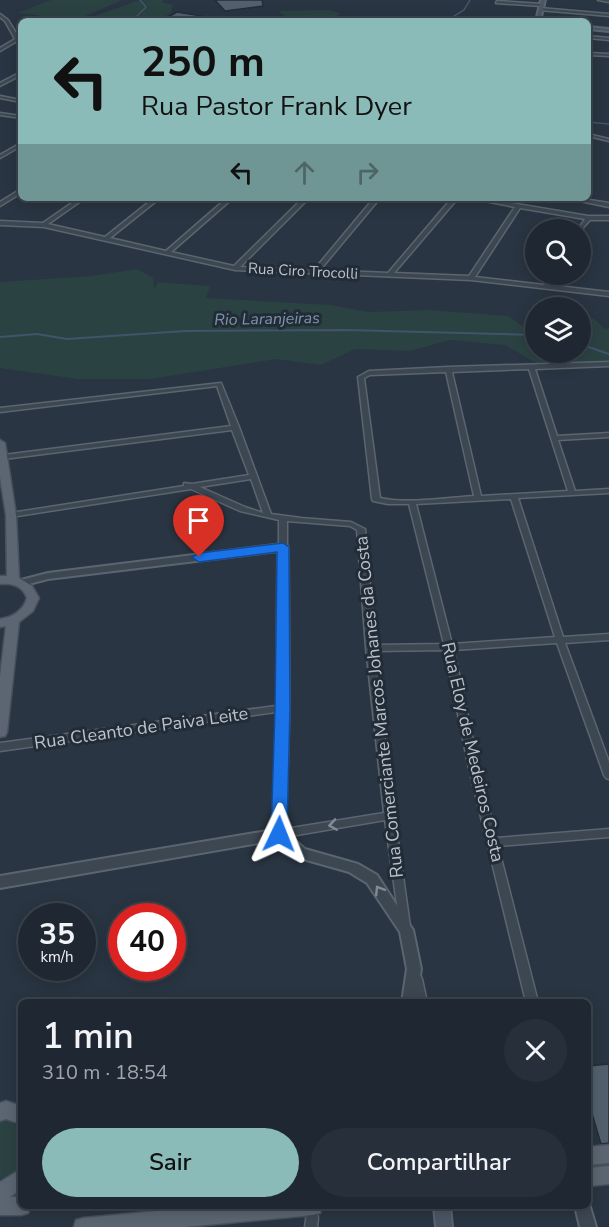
<!DOCTYPE html>
<html lang="pt">
<head>
<meta charset="utf-8">
<style>
	:root { --surface:#1f2832; --page:#27303a; --text:#f1f3f6; --muted:#a1a6ac; --line:#3c444d; --accent:#8bbbb9 }
	body { margin:0; font-family:"Nunito Sans",sans-serif; background:var(--page); color:var(--text); height:100vh; display:flex; flex-direction:column; font-size:22px; white-space:nowrap }
	* { box-sizing:border-box; margin:0 }
	p { font-size:20px; color:var(--muted) }
	.icon { flex:none; width:33px; height:33px; fill:none; stroke:currentColor; stroke-width:2; stroke-linecap:round; stroke-linejoin:round }
	.map { position:relative; flex:1; overflow:hidden }
	.side { position:absolute; left:18px; top:999px; width:573px; height:210px; display:flex; flex-direction:column; background:var(--surface); border-radius:9px; box-shadow:0 3px 15px #0003,0 0 0 2px var(--line) }
	.side>* { flex:none }
	.guide { position:absolute; left:18px; top:18px; width:573px; height:183px; border-radius:9px; box-shadow:0 3px 15px #0003,0 0 0 2px var(--line); background:#8bbbb9; color:#111; overflow:hidden }
	.tools { position:absolute; left:525px; top:219px; display:grid; gap:12px }
	.tools a { display:grid; place-items:center; width:66px; height:66px; border-radius:50%; background:var(--surface); box-shadow:0 3px 15px #0003,0 0 0 2px var(--line); font-size:30px }
	.speed { position:absolute; left:18px; top:903px; display:flex; gap:12px; font-size:30px; font-weight:700; text-align:center }
	.speed>* { display:grid; place-content:center; width:78px; height:78px; border-radius:50%; background:var(--surface); box-shadow:0 3px 15px #0003,0 0 0 2px var(--line); line-height:1 }
	.speed small { font-size:15px; font-weight:400 }
	.speed .limit { border:9px solid #d22; background:#fff; color:#111 }
	.pin { position:absolute; display:grid; place-items:center; width:51px; height:51px; color:#fff; margin:-62px -26px; border-radius:50% 50% 50% 0; rotate:-45deg; box-shadow:0 0 6px #0007 }
	.pin .icon { rotate:45deg }
	.me { position:absolute; width:66px; margin:-33px; rotate:2deg; stroke-linejoin:round; filter:drop-shadow(0 0 4px #0008) }
	.turn { display:flex; align-items:center; gap:21px; height:126px; padding:0 24px; font-size:27px }
	.turn .icon { width:78px; height:78px; stroke-width:2.5 }
	.turn b { display:block; font-size:42px; line-height:51px }
	.lanes { display:flex; align-items:center; height:57px; padding:0 24px; background:#0003; justify-content:center; gap:30px; direction:ltr }
	.lanes .off { opacity:.35 }
	.round { display:grid; place-items:center; flex:none; width:63px; height:63px; border-radius:32px; background:var(--page) }
	.head { display:flex; align-items:center; justify-content:space-between; height:102px; padding:0 24px }
	h1 { font-size:36px; font-weight:600; line-height:45px }
	.button { display:flex; gap:12px; margin-top:auto; padding:12px 24px }
	.button a { flex:1; height:69px; border-radius:36px; background:var(--accent); color:#111; font-size:24px; font-weight:600; line-height:69px; text-align:center }
	.button a+a { background:var(--page); color:var(--text) }
	.map>svg:first-child { display:block }
</style>
</head>
<body>
<div class="map">
<svg width="609" height="1227" viewBox="0 0 609 1227">
	<rect width="100%" height="100%" fill="#293542"/>
	<path fill="#2b4243" d="M51,0H122L76,20L18,13Z
		M140,0H163L162,2L173,5L171,13L158,21H81Z
		M328,10L340,13L332,21H291L278,11Z
		M137,269L153,278L154,289L158,282L210,286L206,298L330,305L369,312L429,310L508,316L532,333L535,331L536,352H580L581,318L594,319L605,329L609,328V362L536,363L505,345L450,340L410,351L355,349L321,365L277,359L150,379H78L0,368V282L92,276Z
		M0,1120L12,1122L21,1130V1166L9,1176L0,1179Z"/>
	<g fill="none" stroke-linecap="round" stroke-linejoin="round">
		<path stroke="#40546a" stroke-width="1.5" d="M132,21L146,7L140,0
			M446,21L464,10L470,0
			M588,122L609,124"/>
		<path stroke="#40546a" stroke-width="2" d="M0,337L37,334L67,339L185,331L346,330L536,335
			M580,344L609,354"/>
	</g>
	<path fill="#52606d" stroke="#242e39" stroke-width="1.5" d="M215,0H262L263,6L225,11Z
		M177,12L202,16L201,21H161Z
		M609,1064V1143L601,1144L588,1100V1066Z"/>
	<g fill="none" stroke-linecap="round" stroke-linejoin="round">
		<g stroke="#5b656f" stroke-width="3">
			<path id="minor" d="M598,0H609V2Z
				M497,1L542,4L544,5L542,6L496,3Z
				M540,8L609,14V16L539,10Z
				M0,14L8,20L21,41V44L17,41L0,51V48L15,39L5,21L0,17Z
				M588,36L609,38V40L588,38Z
				M588,53L609,54V56L588,55Z
				M21,72V75L0,86V83Z
				M0,96L21,100V102L0,98Z
				M0,113L21,116V118L0,115Z
				M588,134L609,139V141L588,136Z
				M21,143V146L0,158V155Z
				M21,189V193L0,206V202Z
				M79,198H85L48,224L105,237L154,198H160L110,238L166,251L227,198H233L171,252L234,266L303,198H309L240,267L314,270L374,198H380L320,270L388,273L452,198H458L394,273L469,276L515,207L470,198H482L588,216H609V220H590L580,231V230H578L585,219L520,208L475,277L544,285L550,274H556L549,285L609,292V296L471,280L235,270L44,227L0,225V221L43,223Z
				M565,198H577L609,203V207Z
				M609,362V366L535,369L557,436L609,433V437L558,440L575,491L609,489V493L518,498L563,637L609,634V640L565,643L609,762V779L606,778L604,775L557,643L454,650L478,764L496,838L609,829V837L498,846L538,1002H526L468,764L445,650L375,651L389,777L410,926L409,929L405,931L401,929L400,926L385,820L279,838L275,837L274,834L275,831L279,830L384,813L366,648L357,530L350,526L287,521V547L283,549L279,547V520L240,511L191,489L11,517H8L7,515L8,513H11L184,486V483L192,484L249,475L232,430L4,459L0,457L4,455L231,426L217,386L0,412V408L221,383L239,427L271,514L301,518L351,522L365,529L375,645L444,644L409,504H388L373,501L372,499L358,377L369,371L448,367ZM529,369L568,491L481,496L452,372ZM446,372L474,496C447,498 405,504 380,498L364,378L370,375ZM251,479L263,513L245,507L200,487ZM511,499L555,637L452,644L416,504Z
				M283,705L286,706L287,708L286,710L283,711L0,751V743Z
				M416,974L420,975L422,979L427,1002H415L410,979L412,975Z
				M312,1212L317,1213L318,1218L317,1227H305L307,1213Z"/>
		</g>
		<g stroke="#5b656f" stroke-width="4">
			<path id="tertiary" d="M283,544L288,547L289,708L285,832L305,849L358,864L377,875L413,930L421,969L416,1002H402L407,969L400,932L367,883L349,872L296,857L276,840L0,888V876L273,830L277,708L278,551L48,579L21,586L17,585L16,583L17,581L48,573Z
				M588,1200L596,1227H580L575,1206H588Z"/>
		</g>
		<g stroke="#5b656f" stroke-width="4">
			<path id="secondary" d="M541,0H545L540,21H536Z
				M588,27L609,29V31L588,29Z
				M434,1206H450L452,1227H436Z"/>
		</g>
		<g stroke="#47505b" stroke-width="3">
			<path id="primary" d="M0,440L5,443L16,515L19,578L32,586L39,598L33,611L19,622L7,732L5,736L0,737V677L6,626L0,627V619C13,617 23,611 27,598C22,585 12,583 0,584V576H7L6,515L0,477Z
				M6,1101L21,1106V1124L6,1119L0,1121V1103Z
				M609,1145V1163L588,1165V1147Z
				M609,1166V1184L588,1186V1168Z
				M21,1169V1189L10,1197H21V1206H30L28,1213L21,1215H0V1182Z
				M211,1206H322L320,1213L313,1215L185,1227H74L76,1220L83,1218Z"/>
		</g>
		<use href="#minor" fill="#3d4752" fill-rule="evenodd"/>
		<use href="#tertiary" fill="#3d4752" fill-rule="evenodd"/>
		<use href="#secondary" fill="#4b5665" fill-rule="evenodd"/>
		<use href="#primary" fill="#5b6672" fill-rule="evenodd"/>
	</g>
	<defs><path id="oneway-chevron" d="M-2-3.5L2.5 0L-2 3.5" fill="none" stroke-width="1.6" stroke-linecap="round" stroke-linejoin="round" transform="scale(1.5)"/></defs>
	<g stroke="#828b95">
		<use href="#oneway-chevron" transform="translate(333 825) rotate(171)"/>
		<use href="#oneway-chevron" transform="translate(379 890) rotate(-122)"/>
	</g>
	<path fill="#1a73e8" stroke="#114b97" stroke-width="1.5" d="M283,543L289,547L290,708L287,834L285,839L279,841L273,839L271,834L275,708L277,552L199,562L192,557L199,553Z"/>
	<g text-anchor="middle" stroke-width="6" stroke-linejoin="round" paint-order="stroke">
		<g font-size="15" fill="#bac2cc" stroke="#222c37">
			<text transform="translate(303 271) rotate(3)" y="5">Rua Ciro Trocolli</text>
		</g>
		<g font-size="16" font-style="italic" fill="#7d95ac" stroke="#222c37">
			<text transform="translate(267 318) rotate(-1)" y="6">Rio Laranjeiras</text>
		</g>
		<g font-size="18" fill="#bac2cc" stroke="#222c37">
			<text transform="translate(379 707) rotate(-96)" y="6">Rua Comerciante Marcos Johanes da Costa</text>
			<text transform="translate(141 728) rotate(-8)" y="6">Rua Cleanto de Paiva Leite</text>
			<text transform="translate(473 752) rotate(77)" y="6">Rua Eloy de Medeiros Costa</text>
		</g>
	</g>
</svg>
<div class="tools">
<a><svg class="icon" aria-label="search" viewBox="0 0 24 24"><circle cx="10" cy="10" r="6"/><path d="M15 15l6 6"/></svg></a>
<a><svg class="icon" aria-label="layers" viewBox="0 0 24 24"><path d="M12 4l9 5-9 5-9-5zM3 14l9 5 9-5"/></svg></a>
</div>
<div class="speed"><div>35<small>km/h</small></div><div class="limit">40</div></div>
<div class="pin" style="left:199px;top:557px;background:#d93025"><svg class="icon" aria-label="arrive" viewBox="0 0 24 24"><path d="M6 21V4h12l-3 4 3 4H6"/></svg></div>
<svg class="me" style="left:279px;top:834px" viewBox="-20 -20 40 40"><path d="M0-17L14 15 0 8-14 15z" fill="#1a73e8" stroke="#fff" stroke-width="4"/></svg>
<div class="guide">
<div class="turn"><svg class="icon" aria-label="left" viewBox="0 0 24 24"><path d="M17 20v-9H6M10 6l-5 5 5 5"/></svg><div><b>250 m</b>Rua Pastor Frank Dyer</div></div>
<div class="lanes"><svg class="icon" aria-label="left" viewBox="0 0 24 24"><path d="M17 20v-9H6M10 6l-5 5 5 5"/></svg><svg class="icon off" aria-label="ahead" viewBox="0 0 24 24"><path d="M12 20V5M6 11l6-6 6 6"/></svg><svg class="icon off" aria-label="right" viewBox="0 0 24 24"><path d="M7 20v-9h11M14 6l5 5-5 5"/></svg></div>
</div>
<section class="side">
<div class="head"><div><h1>1 min</h1><p>310 m · 18:54</p></div><a class="round"><svg class="icon" aria-label="close" viewBox="0 0 24 24"><path d="M6 6l12 12M18 6L6 18"/></svg></a></div>
<div class="button"><a>Sair</a><a>Compartilhar</a></div>
</section>
</div>
</body>
</html>
